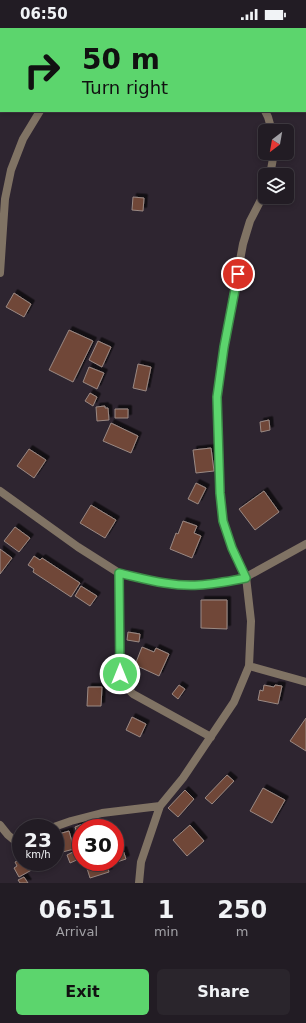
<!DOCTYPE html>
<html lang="en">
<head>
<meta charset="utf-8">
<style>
	:root { --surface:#221c24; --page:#2a252c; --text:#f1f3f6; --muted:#a2a1a6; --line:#3f3a41; --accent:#5cd56d }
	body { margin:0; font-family:"DejaVu Sans",sans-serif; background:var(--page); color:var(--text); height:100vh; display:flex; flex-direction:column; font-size:15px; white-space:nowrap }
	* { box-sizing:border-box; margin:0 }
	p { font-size:13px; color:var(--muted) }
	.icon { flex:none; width:22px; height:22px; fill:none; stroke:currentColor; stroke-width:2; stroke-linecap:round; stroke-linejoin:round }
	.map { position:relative; height:855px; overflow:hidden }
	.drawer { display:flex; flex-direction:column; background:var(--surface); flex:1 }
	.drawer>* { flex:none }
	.top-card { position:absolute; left:0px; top:0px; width:306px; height:84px; box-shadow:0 2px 6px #0003,0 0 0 1px var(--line); background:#5cd56d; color:#111; overflow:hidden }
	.needle { width:26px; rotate:211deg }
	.tools { position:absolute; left:258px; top:96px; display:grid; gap:8px }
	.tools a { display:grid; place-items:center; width:36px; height:36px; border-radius:6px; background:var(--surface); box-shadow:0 2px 6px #0003,0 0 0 1px var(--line); font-size:20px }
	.speed { position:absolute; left:12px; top:791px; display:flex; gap:8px; font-size:20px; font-weight:700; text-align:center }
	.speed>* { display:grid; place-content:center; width:52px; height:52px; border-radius:50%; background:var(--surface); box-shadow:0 2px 6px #0003,0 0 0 1px var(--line); line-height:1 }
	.speed small { font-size:10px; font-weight:400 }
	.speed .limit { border:6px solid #d22; background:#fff; color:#111 }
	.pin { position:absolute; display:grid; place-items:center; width:34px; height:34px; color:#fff; margin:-17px; border:2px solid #fff; border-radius:50%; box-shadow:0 1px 4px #0007 }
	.me { position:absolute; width:44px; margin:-22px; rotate:0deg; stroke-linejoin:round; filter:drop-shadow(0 0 3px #0008) }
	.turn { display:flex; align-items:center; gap:14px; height:84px; padding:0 16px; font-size:18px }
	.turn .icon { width:52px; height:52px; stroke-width:2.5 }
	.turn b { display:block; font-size:28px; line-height:34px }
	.eta { display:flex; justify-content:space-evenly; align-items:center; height:68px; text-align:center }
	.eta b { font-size:24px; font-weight:700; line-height:28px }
	.cta { display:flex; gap:8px; margin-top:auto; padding:8px 16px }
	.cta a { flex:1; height:46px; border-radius:6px; background:var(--accent); color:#111; font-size:16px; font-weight:700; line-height:46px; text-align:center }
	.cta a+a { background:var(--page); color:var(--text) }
	.status { display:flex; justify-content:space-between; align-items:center; height:28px; padding:0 20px; background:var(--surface); direction:ltr }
	.status svg { height:11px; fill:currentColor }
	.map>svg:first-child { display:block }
</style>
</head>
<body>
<div class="status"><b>06:50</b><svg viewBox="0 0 49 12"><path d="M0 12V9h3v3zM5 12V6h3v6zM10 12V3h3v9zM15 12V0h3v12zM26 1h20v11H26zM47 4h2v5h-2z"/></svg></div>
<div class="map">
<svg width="306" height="855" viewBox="0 0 306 855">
	<defs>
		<filter id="shadow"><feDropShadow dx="3.5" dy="-3.5" stdDeviation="0" flood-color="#0009"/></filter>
	</defs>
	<rect width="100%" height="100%" fill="#2e2530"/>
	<path fill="#704739" stroke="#9a8983" filter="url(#shadow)" d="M133,169L144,170L143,183L132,182Z
		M14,265L31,276L24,289L6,279Z
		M69,302L93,313L73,354L49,342Z
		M98,313L111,319L102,339L89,332Z
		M138,336L151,339L146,363L133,360Z
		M89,339L104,345L97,361L83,354Z
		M90,365L97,369L93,378L85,373Z
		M105,378V380H108L109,392L97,393L96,379Z
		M115,381H128V390H115Z
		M269,392L270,402L261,404L260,394Z
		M111,395L138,408L131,425L103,413Z
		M211,420L214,443L196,445L193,422Z
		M29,421L46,432L34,450L17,438Z
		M196,455L206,460L198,476L188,471Z
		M264,463L279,484L255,502L239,481Z
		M91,477L116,492L105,510L80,495Z
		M183,493L197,498L194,505L201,508L192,530L170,521L176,505L178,506Z
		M15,499L30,510L19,524L4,513Z
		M0,521L12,530L0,546Z
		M34,528L40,532L42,530L80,555L71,569L33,544L34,541L28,537Z
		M81,558L97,568L90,578L75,568Z
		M201,572H227V601L201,600Z
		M128,604L140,606L139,614L127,612Z
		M142,619L154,624L156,620L169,626L159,648L135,637Z
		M179,657L185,661L178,671L172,666Z
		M264,657L274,659L275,657L282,658L278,676L258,672L260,662L263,663Z
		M88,659H102L101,678H87Z
		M132,689L146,696L140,709L126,702Z
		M306,690V723L290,713Z
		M227,747L234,753L212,776L205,770Z
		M263,760L285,772L272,795L250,783Z
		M185,762L194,771L178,789L168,780Z
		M88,794L91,800H81V806L78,808L75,799Z
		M190,797L204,813L187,828L173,812Z
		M69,803L74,821L55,826V807Z
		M123,822L126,831L114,835L115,834V824Z
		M75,823L79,831L70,835L67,827Z
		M21,831V834H35L37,839L19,849L14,840L17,838L15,834Z
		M85,834H106L109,844L90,850Z
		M24,849L28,855H20L18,852Z"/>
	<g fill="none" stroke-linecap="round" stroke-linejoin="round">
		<path stroke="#807364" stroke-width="8" d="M214,0L215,1
			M74,1L75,0
			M270,1V0
			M265,83L268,89L272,103
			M270,147L274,125
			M0,245L5,171L11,142L23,111L40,83
			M0,463L78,519L119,545L162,555L198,557L225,554L246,549L306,516
			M119,545L120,646L125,658L133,666L211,709
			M249,638L306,654
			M0,797L8,807L14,812L21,811
			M51,800L71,793L102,785L160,778
			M139,855L141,834L160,778L183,750L234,674L249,638L251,593L246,549L232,520L223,493L220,465L217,369L224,319L243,216L250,193L265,164"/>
	</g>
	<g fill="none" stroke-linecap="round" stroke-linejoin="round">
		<g stroke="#3c8a47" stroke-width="10">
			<path id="route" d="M120,646L119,545C145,551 172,559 199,557C215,556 230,553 246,550L232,520L223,493L220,465L217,369L224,319L238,246"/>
		</g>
		<use href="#route" stroke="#5cd56d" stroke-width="7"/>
	</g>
</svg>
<div class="tools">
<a><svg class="needle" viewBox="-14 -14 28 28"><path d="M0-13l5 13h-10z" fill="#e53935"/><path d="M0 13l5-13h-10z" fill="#a2a1a6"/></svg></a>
<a><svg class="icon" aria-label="layers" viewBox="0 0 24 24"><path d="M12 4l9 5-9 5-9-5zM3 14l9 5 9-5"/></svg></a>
</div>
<div class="speed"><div>23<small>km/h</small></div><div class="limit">30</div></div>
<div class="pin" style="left:238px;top:246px;background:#d93025"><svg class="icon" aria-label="arrive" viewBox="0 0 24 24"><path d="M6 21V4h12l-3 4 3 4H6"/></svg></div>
<svg class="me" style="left:120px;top:646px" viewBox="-20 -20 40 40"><circle r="17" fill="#5cd56d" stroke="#fff" stroke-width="3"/><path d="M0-11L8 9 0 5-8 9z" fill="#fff"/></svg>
<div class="top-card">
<div class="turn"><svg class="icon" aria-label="right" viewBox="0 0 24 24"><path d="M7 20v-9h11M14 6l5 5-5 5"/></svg><div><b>50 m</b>Turn right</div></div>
</div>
</div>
<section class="drawer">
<div class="eta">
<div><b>06:51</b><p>Arrival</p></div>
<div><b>1</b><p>min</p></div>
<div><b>250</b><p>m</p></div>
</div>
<div class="cta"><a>Exit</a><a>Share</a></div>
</section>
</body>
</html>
